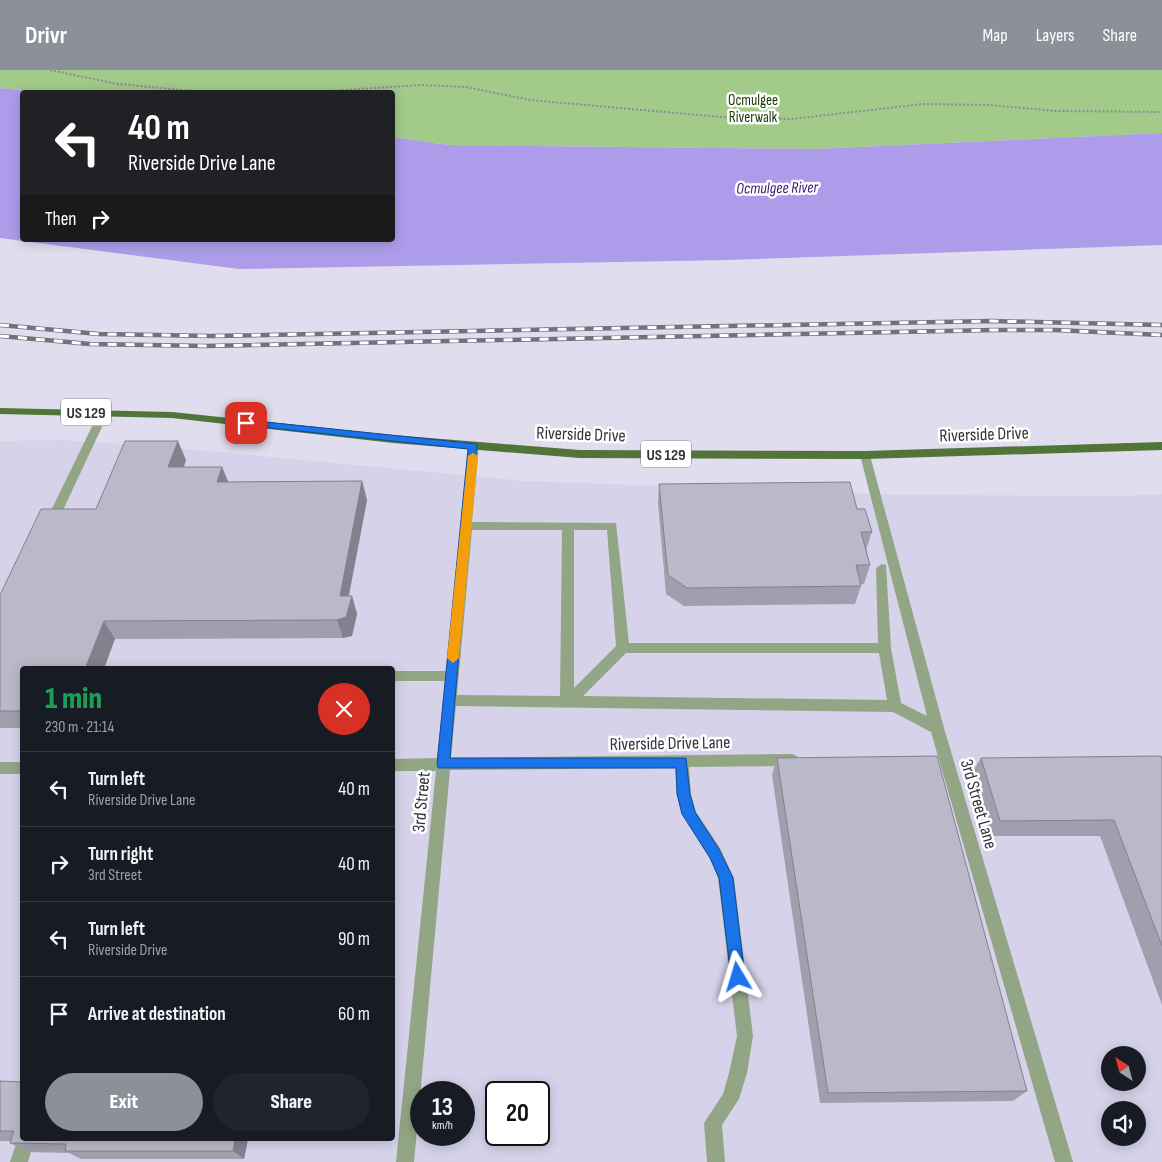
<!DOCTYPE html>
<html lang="en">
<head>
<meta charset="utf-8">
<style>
	:root { --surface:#171b24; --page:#20242c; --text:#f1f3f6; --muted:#9ea1a6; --line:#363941; --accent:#8c9099 }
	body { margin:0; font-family:"Sofia Sans Condensed",sans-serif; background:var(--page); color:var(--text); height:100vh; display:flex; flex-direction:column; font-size:19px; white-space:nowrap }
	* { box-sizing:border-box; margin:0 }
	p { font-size:16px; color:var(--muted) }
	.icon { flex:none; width:28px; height:28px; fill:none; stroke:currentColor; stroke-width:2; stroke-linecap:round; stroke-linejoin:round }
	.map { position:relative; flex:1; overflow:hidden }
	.side { position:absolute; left:20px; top:596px; width:375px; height:475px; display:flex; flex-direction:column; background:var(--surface); border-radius:5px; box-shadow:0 2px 12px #0003 }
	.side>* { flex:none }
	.top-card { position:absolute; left:20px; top:20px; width:375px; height:152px; border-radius:5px; box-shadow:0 2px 12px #0003; background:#202124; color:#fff; overflow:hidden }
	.needle { width:32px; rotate:324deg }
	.controls { position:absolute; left:1101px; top:976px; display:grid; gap:10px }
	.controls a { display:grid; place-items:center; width:45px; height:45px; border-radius:50%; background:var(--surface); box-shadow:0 2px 12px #0003; font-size:25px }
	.speed { position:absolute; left:410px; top:1011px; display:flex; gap:10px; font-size:25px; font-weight:700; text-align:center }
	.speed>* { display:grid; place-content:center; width:65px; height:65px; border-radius:50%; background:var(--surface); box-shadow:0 2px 12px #0003; line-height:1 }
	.speed small { font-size:12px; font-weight:400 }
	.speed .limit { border:2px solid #111; border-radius:8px; background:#fff; color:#111 }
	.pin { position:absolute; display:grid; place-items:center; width:42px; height:42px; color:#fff; margin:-21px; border-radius:10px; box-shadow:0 2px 8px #0006 }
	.me { position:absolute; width:55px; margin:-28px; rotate:353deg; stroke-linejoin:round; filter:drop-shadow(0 0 4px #0008) }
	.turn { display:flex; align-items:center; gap:18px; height:105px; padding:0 25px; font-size:22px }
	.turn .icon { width:65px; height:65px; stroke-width:2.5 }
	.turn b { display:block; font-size:35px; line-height:42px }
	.then { display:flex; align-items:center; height:48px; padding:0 25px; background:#0003; gap:10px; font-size:19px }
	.round { display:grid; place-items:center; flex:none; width:52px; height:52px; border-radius:26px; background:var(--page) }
	.summary { display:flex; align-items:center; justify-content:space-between; height:85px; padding:0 25px }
	h1 { font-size:30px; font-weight:800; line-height:38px; color:#1e9e55 }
	.action { display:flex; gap:10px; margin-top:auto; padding:10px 25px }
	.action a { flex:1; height:58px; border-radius:30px; background:var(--accent); color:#fff; font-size:20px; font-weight:800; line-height:58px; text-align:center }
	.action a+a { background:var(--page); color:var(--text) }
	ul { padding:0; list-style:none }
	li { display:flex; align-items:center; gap:15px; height:75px; padding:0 25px; border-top:1px solid var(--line) }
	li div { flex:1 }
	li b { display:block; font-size:19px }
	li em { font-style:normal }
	header { display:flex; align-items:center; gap:30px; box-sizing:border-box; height:70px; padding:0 25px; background:var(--accent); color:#fff }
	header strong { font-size:24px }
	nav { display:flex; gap:28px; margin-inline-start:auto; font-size:18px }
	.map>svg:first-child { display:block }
</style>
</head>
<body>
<header>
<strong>Drivr</strong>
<nav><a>Map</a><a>Layers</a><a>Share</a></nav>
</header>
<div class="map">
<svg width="1162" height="1092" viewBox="0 0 1162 1092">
	<rect width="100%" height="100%" fill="#e0ddee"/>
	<path fill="#d6d2ea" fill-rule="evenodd" d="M63,370L154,376L525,411L908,425L1127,426L1162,424V1092H0V371ZM22,599H392V1069H22ZM1110,985H1138V1012H1110ZM421,1022H464V1065H421ZM496,1022H539V1065H496ZM1110,1040H1138V1068H1110Z"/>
	<path fill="#a2ca89" d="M0,0H1162V63L816,79L449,75L393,67L392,22H44L0,18Z"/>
	<path fill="#ac9cea" d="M0,18L44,22H22V170H392L393,67L449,75L816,79L1162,63V175L728,190L239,199L0,168Z"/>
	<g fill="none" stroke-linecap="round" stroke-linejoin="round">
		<path stroke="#8c8a96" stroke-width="2" stroke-dasharray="2 2" stroke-linecap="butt" d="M50,0L118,14L203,22
			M314,22L421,15L466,17L530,30L732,48L791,49L924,34L990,35L1056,41L1162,42"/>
		<path fill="#92a686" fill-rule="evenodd" d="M104,339L109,342L56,455L54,458H46L44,455L99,342Z
			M474,372L479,376L472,452L616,453L629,573H878L876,498L882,494L886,495L891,578L901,633L927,646L860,385L865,381L869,382L944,658L1073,1092H1055L931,662L893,642L456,636L451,688L792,684L797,686L799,690L797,694L792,696L689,697L691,724L696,742L720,778L734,808L753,966L747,1003L739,1029L722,1055L725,1092H707L704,1053L723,1024L729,1003L737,966L718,808L710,788L682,744L677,724L675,698L450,700L414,1092H396L436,701H392V689L437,688L445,611H392V601H446L469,376ZM472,460H562L560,626L457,625ZM574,460H607L616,576L574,618ZM626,583H879L887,630L583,626Z
			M0,692H22V704H0Z
			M22,1063V1069H33L34,1071L28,1092H10L19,1065Z"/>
		<path fill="#517439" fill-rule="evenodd" d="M0,338L172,342L393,365L580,380L865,381L1162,372V380L865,389L580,388L393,373L172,348L0,344Z"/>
		<g stroke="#73727c" stroke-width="4.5">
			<path id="rail" d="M0,255L99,264L212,266L991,251L1162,255
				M0,266L90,274L206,276L995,260H1055L1162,265"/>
		</g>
		<use href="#rail" stroke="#fff" stroke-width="3" stroke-dasharray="9" stroke-linecap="butt"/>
	</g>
	<path fill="#a19ead" d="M186,390L184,397H222L228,412L362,411L367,430L349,526H352L357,544L352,566L343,568L115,569L22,599V658H0V525L96,439Z
		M659,414L857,439L872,462L866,480L870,495L864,514H860L861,516L855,534L684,536L666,524L658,433Z
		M777,688L1027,1021L1013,1031L820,1033L772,705Z
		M981,688L1162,690V935L1100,766H989L971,704Z
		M0,1011L248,1069L244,1089H81L69,1083L28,1082L10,1073L11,1071H0Z"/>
	<path fill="#83818d" d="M178,371L186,390L176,416L168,397Z
		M222,397L230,416L217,412Z
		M362,411L367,430L345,544L340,526Z
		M352,526L357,544L352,566L343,568L337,550Z
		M104,551L115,569L104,599H85Z
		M235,1069H248L244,1089L233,1081Z"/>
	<path fill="#bbb8c9" stroke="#83818d" d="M125,371H178L168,397H222L217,412L362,411L340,526H352L346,547L337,550L104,551L85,599H22V641H0V525L41,439H96Z
		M850,412L857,439H865L872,462H861L870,495H856L861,516L687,518L668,505L659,414Z
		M937,686L1027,1021L828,1023L777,688Z
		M1161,686L1162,690V876L1114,750L1000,751L981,688Z
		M0,1011L22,1012V1069H235L233,1081H65L66,1074L10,1073L14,1061H0Z"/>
	<path fill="#1a73e8" stroke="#114b97" d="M246,350L477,374L450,688H686L690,724L695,742L719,779L733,808L745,907L743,912L738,914L733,912L731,907L719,808L710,788L682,744L677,724L676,698H438L437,694L468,379L242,355V351Z"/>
	<path fill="#f59e0b" d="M473,383L478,386L459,588L453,593L447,588L468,386Z"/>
	<g text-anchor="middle" stroke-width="5" stroke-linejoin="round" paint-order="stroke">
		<g font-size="15" fill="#1b3802" stroke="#fff">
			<text x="753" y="35">Ocmulgee<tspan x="753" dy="17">Riverwalk</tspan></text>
		</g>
		<g font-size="16" font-style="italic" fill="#381871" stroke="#fff">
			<text transform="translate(777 117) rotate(-1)" y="6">Ocmulgee River</text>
		</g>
		<g fill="#fff" stroke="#707074" stroke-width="1">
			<rect x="61" y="328.5" width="50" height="27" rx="4"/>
			<rect x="641" y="370.5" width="50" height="27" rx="4"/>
		</g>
		<g font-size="16" font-weight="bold" fill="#333239">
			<text x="86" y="348">US 129</text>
			<text x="666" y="390">US 129</text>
		</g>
		<g font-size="18" fill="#333239" stroke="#fff">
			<text transform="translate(581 364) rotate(2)" y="6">Riverside Drive</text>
			<text transform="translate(984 364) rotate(-2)" y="6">Riverside Drive</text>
			<text transform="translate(670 673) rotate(-1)" y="6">Riverside Drive Lane</text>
			<text transform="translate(421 732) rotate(-85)" y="6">3rd Street</text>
			<text transform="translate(979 734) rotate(74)" y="6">3rd Street Lane</text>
		</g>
	</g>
</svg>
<div class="controls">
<a><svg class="needle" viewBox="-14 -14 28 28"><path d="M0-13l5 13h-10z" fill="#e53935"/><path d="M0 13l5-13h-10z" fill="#9ea1a6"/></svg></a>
<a><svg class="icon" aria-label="sound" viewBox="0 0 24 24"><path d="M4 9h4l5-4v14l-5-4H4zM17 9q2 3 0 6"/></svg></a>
</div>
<div class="speed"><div>13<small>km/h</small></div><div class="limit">20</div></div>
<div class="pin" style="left:246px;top:353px;background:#d93025"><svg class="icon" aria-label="arrive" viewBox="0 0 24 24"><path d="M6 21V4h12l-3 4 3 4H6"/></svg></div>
<svg class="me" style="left:738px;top:907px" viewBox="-20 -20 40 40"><path d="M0-17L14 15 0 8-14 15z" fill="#1a73e8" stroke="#fff" stroke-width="4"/></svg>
<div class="top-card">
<div class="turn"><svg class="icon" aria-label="left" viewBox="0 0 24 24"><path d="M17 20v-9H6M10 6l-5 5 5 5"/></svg><div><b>40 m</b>Riverside Drive Lane</div></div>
<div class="then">Then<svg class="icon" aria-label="right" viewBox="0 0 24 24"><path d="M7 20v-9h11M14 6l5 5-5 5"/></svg></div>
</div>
<section class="side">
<div class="summary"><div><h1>1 min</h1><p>230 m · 21:14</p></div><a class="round" style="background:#d93025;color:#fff"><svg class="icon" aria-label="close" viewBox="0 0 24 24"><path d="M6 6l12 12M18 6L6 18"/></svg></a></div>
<ul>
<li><svg class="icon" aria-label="left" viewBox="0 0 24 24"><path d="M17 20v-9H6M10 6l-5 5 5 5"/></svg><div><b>Turn left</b><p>Riverside Drive Lane</p></div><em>40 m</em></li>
<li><svg class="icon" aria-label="right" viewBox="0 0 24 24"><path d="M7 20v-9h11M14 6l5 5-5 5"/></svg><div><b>Turn right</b><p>3rd Street</p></div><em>40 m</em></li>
<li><svg class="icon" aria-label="left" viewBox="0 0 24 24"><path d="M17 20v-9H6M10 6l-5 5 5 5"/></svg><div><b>Turn left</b><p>Riverside Drive</p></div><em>90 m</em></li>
<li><svg class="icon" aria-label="arrive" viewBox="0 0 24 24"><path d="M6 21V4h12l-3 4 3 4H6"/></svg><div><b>Arrive at destination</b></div><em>60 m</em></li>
</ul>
<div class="action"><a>Exit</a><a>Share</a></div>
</section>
</div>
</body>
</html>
